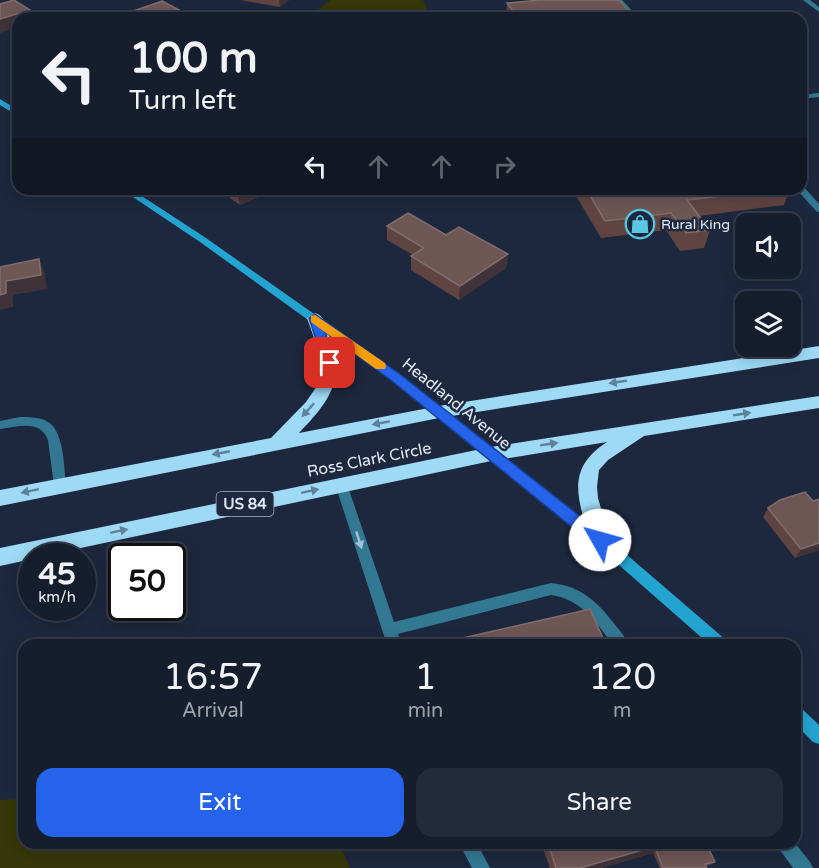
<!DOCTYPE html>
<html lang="en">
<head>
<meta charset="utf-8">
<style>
	:root { --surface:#161e2e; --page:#232b3a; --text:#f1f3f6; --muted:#9ea2aa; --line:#353c4a; --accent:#2563eb }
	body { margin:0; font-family:"Varela Round",sans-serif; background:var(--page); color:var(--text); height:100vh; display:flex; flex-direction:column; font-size:22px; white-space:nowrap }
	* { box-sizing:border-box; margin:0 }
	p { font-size:20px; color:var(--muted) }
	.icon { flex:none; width:33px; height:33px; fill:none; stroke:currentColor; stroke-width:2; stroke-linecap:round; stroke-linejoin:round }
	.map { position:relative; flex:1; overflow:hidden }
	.sheet { position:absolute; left:18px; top:639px; width:783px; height:210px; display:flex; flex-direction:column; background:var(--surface); border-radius:18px; box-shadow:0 3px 15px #0003,0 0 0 2px var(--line) }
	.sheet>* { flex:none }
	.guide { position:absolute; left:12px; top:12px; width:795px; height:183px; border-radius:18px; box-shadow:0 3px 15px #0003,0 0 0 2px var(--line); background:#161e2e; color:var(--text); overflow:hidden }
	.fabs { position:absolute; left:735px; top:213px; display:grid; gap:12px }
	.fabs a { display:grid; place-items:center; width:66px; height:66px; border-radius:12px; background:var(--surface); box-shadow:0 3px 15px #0003,0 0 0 2px var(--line); font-size:30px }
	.speed { position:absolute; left:18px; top:543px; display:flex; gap:12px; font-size:30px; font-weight:700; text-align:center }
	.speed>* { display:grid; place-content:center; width:78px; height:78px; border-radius:50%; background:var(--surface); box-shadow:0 3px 15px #0003,0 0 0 2px var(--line); line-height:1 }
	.speed small { font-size:15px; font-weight:400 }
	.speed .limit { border:3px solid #111; border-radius:9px; background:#fff; color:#111 }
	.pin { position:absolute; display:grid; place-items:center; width:51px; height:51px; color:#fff; margin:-26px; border-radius:12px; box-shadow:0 3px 9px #0006 }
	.me { position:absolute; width:66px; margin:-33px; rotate:308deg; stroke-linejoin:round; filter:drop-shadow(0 0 4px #0008) }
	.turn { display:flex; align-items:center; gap:21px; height:126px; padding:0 18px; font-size:27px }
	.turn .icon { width:78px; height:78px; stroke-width:2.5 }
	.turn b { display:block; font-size:42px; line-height:51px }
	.lanes { display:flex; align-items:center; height:57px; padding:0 18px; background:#0003; justify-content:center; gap:30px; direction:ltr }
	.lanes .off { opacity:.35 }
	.eta { display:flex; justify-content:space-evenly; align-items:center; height:102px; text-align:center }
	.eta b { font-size:36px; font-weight:600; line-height:42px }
	.button { display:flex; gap:12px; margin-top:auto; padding:12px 18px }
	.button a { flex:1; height:69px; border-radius:18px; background:var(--accent); color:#fff; font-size:24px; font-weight:600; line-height:69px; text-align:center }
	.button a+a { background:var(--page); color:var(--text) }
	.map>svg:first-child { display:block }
</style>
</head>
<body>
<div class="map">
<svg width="819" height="868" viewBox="0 0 819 868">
	<rect width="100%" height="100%" fill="#1d283e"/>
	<path fill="#363809" d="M330,0H423L431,18H315L319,9Z
		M24,799V843H339L350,868H0V800Z"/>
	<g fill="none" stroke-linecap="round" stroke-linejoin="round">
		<path fill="#337893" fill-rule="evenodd" d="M615,0H622L639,18H632Z
			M803,0H810L819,7V12Z
			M819,93V97L801,99V95Z
			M801,186L804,187L819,204V212L816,211L798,191L797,189H801Z
			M20,417C29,417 40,417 48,422C64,431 64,468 66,485L64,489H56L54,485L48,440C40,419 18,427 0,429V421Z
			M341,479L345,480L347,484L394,622L551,583C581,586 598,602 616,626C621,632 626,638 629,645H613C596,622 581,599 551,595L398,634L401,645H387L335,484L337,480Z
			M459,843H477L490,868H472Z
			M775,843H795L810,862L813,868H793Z"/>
		<path fill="#23a4d0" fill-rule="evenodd" d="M0,99L18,110V116L0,105Z
			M121,189H131L206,238L401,375L605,536L726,640L728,645H710L595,544L393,381L200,242Z
			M795,705L801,708L819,725V744L813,742L795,724Z"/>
		<path fill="#9edaf5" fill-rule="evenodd" d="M315,313C324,315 326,326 329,335C346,379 330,401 299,433L439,406L819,346V358L439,418L0,506V490L271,438L306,402L317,386L320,375L319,352L307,318Z
			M819,396V408L644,436L608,460L599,470L597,487L598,498L610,540L607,546L600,548L593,546L590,540C578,499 565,469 607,442L491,461L43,556H32V559L0,566V548L491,447Z"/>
	</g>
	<path fill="#604442" d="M240,0H289L280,7Z
		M507,3L635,18H506Z
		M18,30V43L14,41L11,32Z
		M223,189H277L240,205L224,194Z
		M572,189H790L784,205L699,216L710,230L704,248L680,251L666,230L601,238Z
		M387,226L446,235L508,254L506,268L459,300L411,270V256L413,255L387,240Z
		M819,499V550L795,558L763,517L768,508L813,501Z
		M541,843H706L715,862L712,864L706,866L707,868H660L653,853L601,868H550Z"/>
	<path fill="#3f3238" d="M279,0H289L280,7Z
		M30,10L33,18H18V27L0,33V19Z
		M254,189H277L240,205L238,196Z
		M508,254L506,268L459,300L460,286Z
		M39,259L45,273L47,289L13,295V307L0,310V295L6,281Z
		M819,543V550L795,558L801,549Z
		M667,843H687L656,850L653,853L601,868H580Z"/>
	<path fill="#6e5655" stroke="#806d6e" stroke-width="1.5" d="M14,0L30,10L0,19V4Z
		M540,0H619L635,18H518L507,3Z
		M162,1L187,14L185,18H113Z
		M18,30V37L11,32Z
		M229,189H254L238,196Z
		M586,189H780L687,200L710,230L686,233L671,213L605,221Z
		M408,213L446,235L459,227L508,254L460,286L411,256L424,248L387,226Z
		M39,259L41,275L6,281V293L0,295V267Z
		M805,492L813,501L819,499V543L801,549L768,508L780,500Z
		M590,609L606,645H432Z
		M548,843H667L580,868H556Z
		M680,843H706L715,862L705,864L707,868H663L656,850Z"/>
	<defs><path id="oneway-solid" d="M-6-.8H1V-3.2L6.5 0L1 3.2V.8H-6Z" transform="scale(1.5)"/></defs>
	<g fill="#5e819a">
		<use href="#oneway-solid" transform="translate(618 382) rotate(171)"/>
		<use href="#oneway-solid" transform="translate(308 410) rotate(132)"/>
		<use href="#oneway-solid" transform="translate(742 414) rotate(-9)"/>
		<use href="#oneway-solid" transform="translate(381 423) rotate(170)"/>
		<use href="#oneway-solid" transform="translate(549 444) rotate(-9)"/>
		<use href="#oneway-solid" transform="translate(221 453) rotate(169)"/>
		<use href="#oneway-solid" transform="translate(30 491) rotate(168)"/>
		<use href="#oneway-solid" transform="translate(310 491) rotate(-12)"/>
		<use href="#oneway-solid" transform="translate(119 531) rotate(-12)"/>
	</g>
	<use fill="#a4c1d4" href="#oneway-solid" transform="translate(359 540) rotate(72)"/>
	<path fill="#2563eb" stroke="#184099" stroke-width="1.5" d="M315,314L401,375L605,536L607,540L605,545L600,547L594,545L392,381L325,332L336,363L334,367H325L309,318Z"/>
	<path fill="#f59e0b" d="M315,315L385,363L386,366L385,369H376L311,322V316Z"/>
	<defs>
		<g id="shop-ring" transform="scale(1.5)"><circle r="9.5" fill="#1d283e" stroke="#58c9e3" stroke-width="1.5"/><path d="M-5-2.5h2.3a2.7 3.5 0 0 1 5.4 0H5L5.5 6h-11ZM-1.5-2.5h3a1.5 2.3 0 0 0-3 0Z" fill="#58c9e3"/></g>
	</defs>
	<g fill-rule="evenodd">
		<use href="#shop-ring" x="640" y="224"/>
	</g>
	<g text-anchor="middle" stroke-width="5" stroke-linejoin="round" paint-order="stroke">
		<g font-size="14" fill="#e1e8f7" stroke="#1d283e" text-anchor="start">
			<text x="661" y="229">Rural King</text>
		</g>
		<rect fill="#1d283e" stroke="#a6aec0" stroke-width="1.5" x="216.5" y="492" width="57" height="24" rx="4.5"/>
		<g font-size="15" font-weight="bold" fill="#e1e8f7">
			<text x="245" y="509">US 84</text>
		</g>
		<g font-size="16" fill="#e1e8f7" stroke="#1d283e">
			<text transform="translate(457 403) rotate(39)" y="6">Headland Avenue</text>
			<text transform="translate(369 459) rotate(-11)" y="6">Ross Clark Circle</text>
		</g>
	</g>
</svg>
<div class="fabs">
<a><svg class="icon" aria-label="sound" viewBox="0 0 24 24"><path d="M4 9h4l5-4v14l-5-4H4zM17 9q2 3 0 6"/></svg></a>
<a><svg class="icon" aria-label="layers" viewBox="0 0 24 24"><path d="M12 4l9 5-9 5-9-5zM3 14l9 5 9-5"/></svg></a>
</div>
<div class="speed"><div>45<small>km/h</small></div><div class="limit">50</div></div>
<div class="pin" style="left:330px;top:363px;background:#d93025"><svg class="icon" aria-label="arrive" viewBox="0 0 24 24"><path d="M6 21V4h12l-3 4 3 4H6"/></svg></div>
<svg class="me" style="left:600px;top:540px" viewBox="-20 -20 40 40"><circle r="19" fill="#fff"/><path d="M0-13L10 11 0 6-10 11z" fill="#2563eb"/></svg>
<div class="guide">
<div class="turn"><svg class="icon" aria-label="left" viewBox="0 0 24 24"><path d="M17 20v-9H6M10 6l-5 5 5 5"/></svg><div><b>100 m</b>Turn left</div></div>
<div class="lanes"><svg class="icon" aria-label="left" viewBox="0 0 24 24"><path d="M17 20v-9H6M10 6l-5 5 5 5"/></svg><svg class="icon off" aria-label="ahead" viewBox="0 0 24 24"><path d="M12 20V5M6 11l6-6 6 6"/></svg><svg class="icon off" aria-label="ahead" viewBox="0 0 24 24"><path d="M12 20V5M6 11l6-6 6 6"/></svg><svg class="icon off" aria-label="right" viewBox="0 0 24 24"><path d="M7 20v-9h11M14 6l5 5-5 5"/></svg></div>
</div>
<section class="sheet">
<div class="eta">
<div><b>16:57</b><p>Arrival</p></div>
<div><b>1</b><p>min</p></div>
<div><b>120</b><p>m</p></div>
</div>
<div class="button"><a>Exit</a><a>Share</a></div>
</section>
</div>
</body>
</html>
